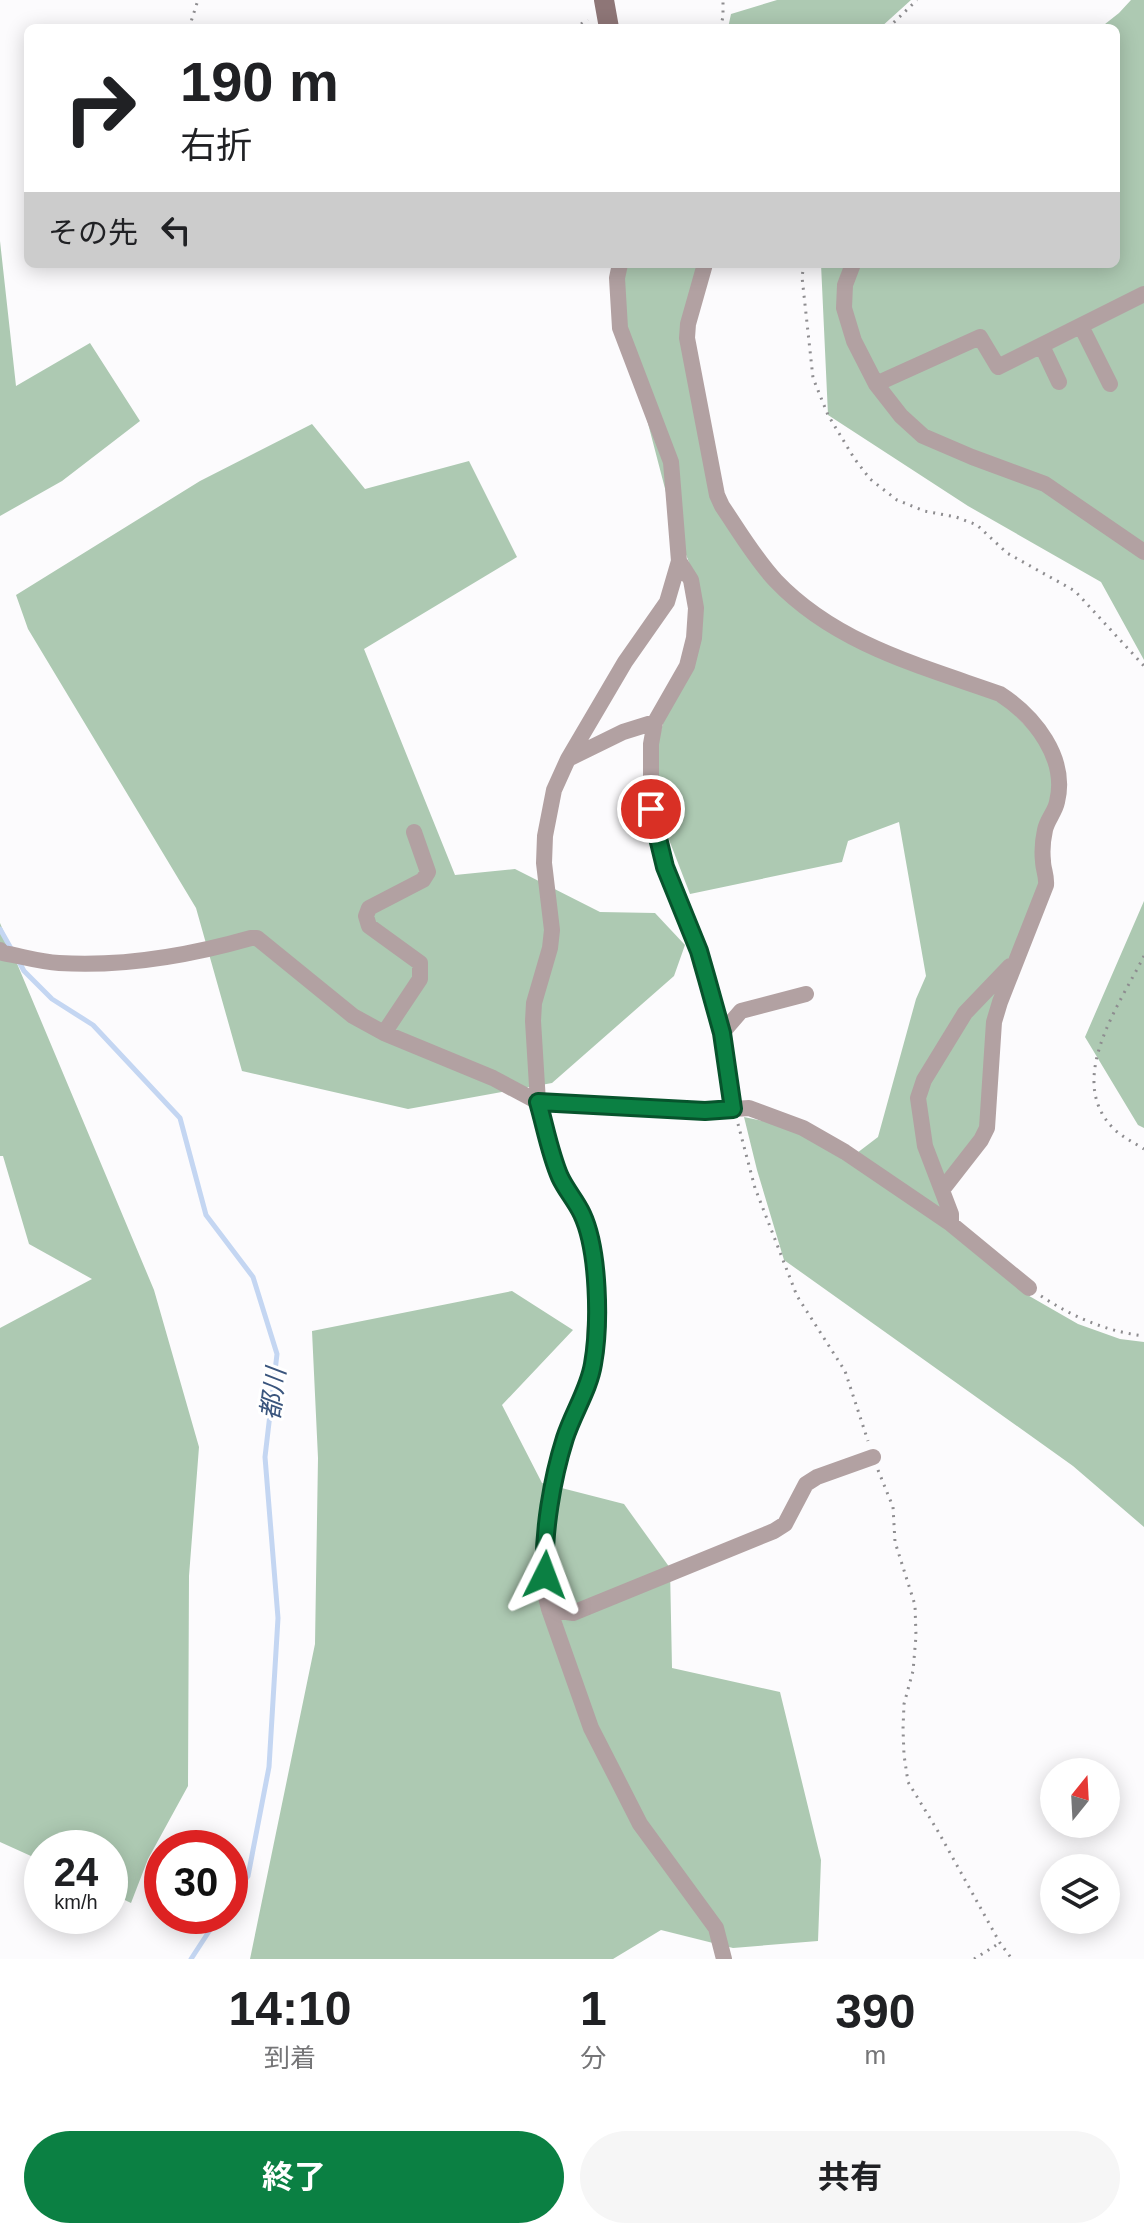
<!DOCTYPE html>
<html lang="ja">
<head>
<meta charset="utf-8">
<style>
	:root { --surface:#fff; --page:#f6f6f6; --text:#202124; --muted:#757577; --accent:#0b8043 }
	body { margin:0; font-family:Helvetica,"Noto Sans JP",sans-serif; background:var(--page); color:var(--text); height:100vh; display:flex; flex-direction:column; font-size:30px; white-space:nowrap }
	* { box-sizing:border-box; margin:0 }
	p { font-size:26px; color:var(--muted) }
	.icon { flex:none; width:44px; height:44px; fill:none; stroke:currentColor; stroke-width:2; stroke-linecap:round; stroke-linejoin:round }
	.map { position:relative; height:1959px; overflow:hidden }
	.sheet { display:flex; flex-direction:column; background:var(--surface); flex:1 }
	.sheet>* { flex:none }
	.top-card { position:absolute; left:24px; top:24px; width:1096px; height:244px; border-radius:12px; box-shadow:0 4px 20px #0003; background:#fff; color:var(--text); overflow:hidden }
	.needle { width:52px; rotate:18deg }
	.buttons { position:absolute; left:1040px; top:1758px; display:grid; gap:16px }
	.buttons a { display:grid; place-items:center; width:80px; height:80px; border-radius:50%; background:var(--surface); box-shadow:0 4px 20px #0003; font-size:40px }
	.speed { position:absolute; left:24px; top:1830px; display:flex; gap:16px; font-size:40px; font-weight:700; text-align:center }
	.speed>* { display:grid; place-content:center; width:104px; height:104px; border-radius:50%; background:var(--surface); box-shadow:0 4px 20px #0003; line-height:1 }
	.speed small { font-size:20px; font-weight:400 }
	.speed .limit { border:12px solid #d22; background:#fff; color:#111 }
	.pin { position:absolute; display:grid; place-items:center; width:68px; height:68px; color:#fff; margin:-34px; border:4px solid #fff; border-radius:50%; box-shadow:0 2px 8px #0007 }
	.me { position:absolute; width:88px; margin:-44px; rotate:3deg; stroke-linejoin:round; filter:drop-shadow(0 0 6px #0008) }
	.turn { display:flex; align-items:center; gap:28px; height:168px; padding:0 24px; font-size:36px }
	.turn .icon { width:104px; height:104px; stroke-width:2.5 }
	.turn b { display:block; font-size:56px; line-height:68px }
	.then { display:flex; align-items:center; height:76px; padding:0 24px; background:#0003; gap:16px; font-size:30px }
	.eta { display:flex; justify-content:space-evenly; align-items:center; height:136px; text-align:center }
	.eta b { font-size:48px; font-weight:700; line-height:56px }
	.action { display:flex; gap:16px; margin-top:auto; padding:16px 24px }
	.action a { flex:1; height:92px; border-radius:48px; background:var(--accent); color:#fff; font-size:32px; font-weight:700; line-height:92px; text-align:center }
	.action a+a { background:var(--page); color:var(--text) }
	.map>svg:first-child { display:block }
</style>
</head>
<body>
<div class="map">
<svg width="1144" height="1959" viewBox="0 0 1144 1959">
	<rect width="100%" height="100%" fill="#fcfbfd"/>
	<path fill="#adc9b2" d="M777,0H911L880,28H728L731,14Z
		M1131,0H1144V660L1101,582L968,506L828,415L821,264H1116V28H1100L1119,13Z
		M0,241L16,386L90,343L140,421L62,481L0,516Z
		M626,264H699L681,332L713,498L798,607L1003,702L1043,744L1052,769L1054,797L1042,881L1016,953L979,1132L943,1181V1210L857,1153L878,1137L916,999L926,976L899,822L848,841L842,862L690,894L656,806L659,737L701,594L674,523L621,320Z
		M312,424L365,489L469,461L517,557L364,649L455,875L515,869L600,912L655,913L685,945L674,976L552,1083L408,1109L242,1071L196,908L28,629L16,595L200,481Z
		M1144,901V1128L1138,1125L1085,1037Z
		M0,923L154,1290L199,1447L189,1576L188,1786L148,1859L131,1903L110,1893V1848H42V1861L0,1842V1328L92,1279L29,1244L3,1156H0Z
		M744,1117L787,1126L813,1139L920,1208L1024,1293L1078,1324L1120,1339L1144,1342V1527L1073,1466L784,1260L757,1170Z
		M512,1291L573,1330L502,1405L542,1483L624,1504L670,1568L672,1668L780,1692L821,1860L818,1941L733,1948L661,1930L613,1959H250L315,1644L318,1458L312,1331Z"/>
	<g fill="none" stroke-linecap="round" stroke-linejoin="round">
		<path stroke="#c4d6f2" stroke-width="5" d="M0,929L13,952
			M18,960L24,971L52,999L93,1025L180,1118L206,1215L253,1277L277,1354L265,1457L278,1618L269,1767L248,1876L230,1901
			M191,1959L219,1916"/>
		<path stroke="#8e8d90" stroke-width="3" stroke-dasharray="2 6" stroke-linecap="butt" d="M189,28L198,0
			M574,28L588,20
			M720,28L723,17V0
			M888,28L917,0
			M804,264L802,277L813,378L828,415L854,458L870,479L897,500L924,511L956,517L977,525L1007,553L1075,591L1144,666
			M1144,956C1120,1004 1065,1079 1113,1128C1122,1137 1133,1142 1144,1149
			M738,1124L755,1188L797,1296L845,1371L868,1441
			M1041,1296C1073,1317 1105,1331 1144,1336
			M878,1470L893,1507L895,1542L915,1605L916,1636L913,1671L904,1704L903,1729L904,1755L908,1782L939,1833L1000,1943L1012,1959
			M974,1959L998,1944"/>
		<path stroke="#b2a1a2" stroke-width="16" d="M620,264L617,278L620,328L671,462L679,561L667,602L625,662L568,759L554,790L545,836L544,863L552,930L550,948L534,1003L533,1021L538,1102L557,1170L582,1214L588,1231L593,1250L596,1297L593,1366L565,1439L555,1476L544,1557L545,1593L549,1609L591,1728L612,1769L640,1824L716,1928L724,1959
			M705,264L688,324L687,338L717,495L722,506C739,531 756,560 776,581C836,644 921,666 1000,694C1034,716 1068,758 1057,802C1055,812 1047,820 1045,830C1043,839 1042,852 1043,861C1043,869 1047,876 1046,885L1000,1002L994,1022L987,1128L981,1140L942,1190
			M853,264L845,285L844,308L854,341L876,384L901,416L923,436L972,457L1045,484L1144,552
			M1081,326L1110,384
			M1042,346L1059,382
			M876,384L980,337L998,367L1144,294
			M679,561L691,580L696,608L694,638L687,666L655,722L651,744V809L665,867L699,951L722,1033L733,1109
			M568,759L623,732L655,722
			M0,950L3,953C21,956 40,962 59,963C124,967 188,956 251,938H257L353,1016L384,1033L493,1078L538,1102L705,1111L749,1108L803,1128L845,1152L951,1224L1029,1288
			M384,1033L420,979V963L369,926L366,916L369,908L423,880L428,872L414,832
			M722,1033L741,1011L806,994
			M951,1224V1214L925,1146L918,1098L924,1080L965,1013L1010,966
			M549,1609L573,1613L774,1531L785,1524L806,1484L817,1477L873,1457"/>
		<path stroke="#8e7677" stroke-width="20" d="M604,0L609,28"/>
	</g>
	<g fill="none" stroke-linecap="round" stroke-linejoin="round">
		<g stroke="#07532c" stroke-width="20">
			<path id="route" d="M545,1575C543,1533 552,1479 565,1438C573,1413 589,1389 593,1364C600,1325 599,1250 582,1214C576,1201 566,1190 560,1177C550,1154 545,1126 538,1102L705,1111L733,1109L722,1033L707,979L699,951L665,867L651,809"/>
		</g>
		<use href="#route" stroke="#0b8043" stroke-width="14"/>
	</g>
	<g text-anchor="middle" stroke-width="6" stroke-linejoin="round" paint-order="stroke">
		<g font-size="26" font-style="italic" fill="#3a557d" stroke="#fff">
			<text transform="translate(273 1394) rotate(-83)" y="9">都川</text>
		</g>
	</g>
</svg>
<div class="buttons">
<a><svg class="needle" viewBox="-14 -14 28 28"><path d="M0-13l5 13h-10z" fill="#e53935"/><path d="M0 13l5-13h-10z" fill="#757577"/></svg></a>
<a><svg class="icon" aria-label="layers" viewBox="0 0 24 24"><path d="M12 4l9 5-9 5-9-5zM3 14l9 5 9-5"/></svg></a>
</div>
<div class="speed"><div>24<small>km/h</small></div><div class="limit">30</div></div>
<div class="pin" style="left:651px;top:809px;background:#d93025"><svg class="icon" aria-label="arrive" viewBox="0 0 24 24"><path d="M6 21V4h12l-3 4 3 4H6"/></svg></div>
<svg class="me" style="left:545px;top:1575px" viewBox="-20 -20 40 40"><path d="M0-17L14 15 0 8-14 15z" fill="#0b8043" stroke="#fff" stroke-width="4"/></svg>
<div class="top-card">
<div class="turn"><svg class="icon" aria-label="right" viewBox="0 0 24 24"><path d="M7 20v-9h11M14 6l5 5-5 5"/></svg><div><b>190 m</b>右折</div></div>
<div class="then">その先<svg class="icon" aria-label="left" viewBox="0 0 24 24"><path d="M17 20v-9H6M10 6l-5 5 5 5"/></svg></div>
</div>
</div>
<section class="sheet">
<div class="eta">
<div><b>14:10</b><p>到着</p></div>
<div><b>1</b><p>分</p></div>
<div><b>390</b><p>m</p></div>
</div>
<div class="action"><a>終了</a><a>共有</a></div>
</section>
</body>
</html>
